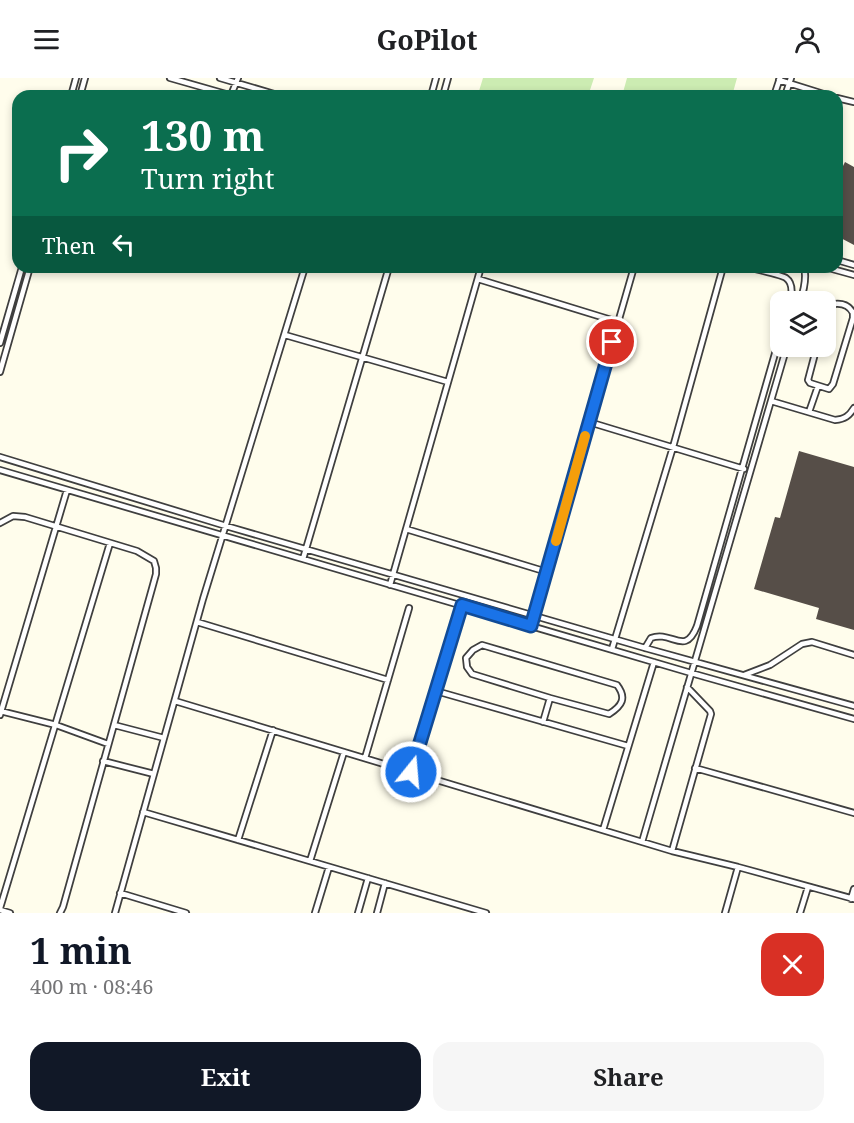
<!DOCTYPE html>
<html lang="en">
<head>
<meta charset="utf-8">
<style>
	:root { --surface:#fff; --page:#f6f6f6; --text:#202124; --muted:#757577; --accent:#111827 }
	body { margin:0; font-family:"Noto Serif",serif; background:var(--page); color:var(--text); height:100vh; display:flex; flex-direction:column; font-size:22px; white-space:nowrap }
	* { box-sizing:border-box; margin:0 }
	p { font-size:20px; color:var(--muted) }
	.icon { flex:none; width:33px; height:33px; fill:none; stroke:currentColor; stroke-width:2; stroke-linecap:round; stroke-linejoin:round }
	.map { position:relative; height:835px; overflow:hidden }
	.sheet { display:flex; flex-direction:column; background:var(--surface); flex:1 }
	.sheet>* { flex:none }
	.top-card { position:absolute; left:12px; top:12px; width:831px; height:183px; border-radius:18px; box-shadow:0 3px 9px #0003; background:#0b6e4f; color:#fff; overflow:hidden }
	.buttons { position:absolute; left:770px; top:213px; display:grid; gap:12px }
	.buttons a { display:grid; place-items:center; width:66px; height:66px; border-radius:12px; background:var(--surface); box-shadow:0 3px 9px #0003; font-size:30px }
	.pin { position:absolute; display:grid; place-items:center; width:51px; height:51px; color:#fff; margin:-26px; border:3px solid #fff; border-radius:50%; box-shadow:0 2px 6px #0007 }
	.me { position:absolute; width:66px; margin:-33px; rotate:17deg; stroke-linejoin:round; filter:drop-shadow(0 0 4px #0008) }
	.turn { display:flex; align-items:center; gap:21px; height:126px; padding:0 30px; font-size:27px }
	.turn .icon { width:78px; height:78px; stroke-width:2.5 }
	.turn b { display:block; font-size:42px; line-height:51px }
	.then { display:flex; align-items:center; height:57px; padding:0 30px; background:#0003; gap:12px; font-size:22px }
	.round { display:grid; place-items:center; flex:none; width:63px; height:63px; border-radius:18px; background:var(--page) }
	.summary { display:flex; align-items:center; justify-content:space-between; height:102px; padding:0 30px }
	h1 { font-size:36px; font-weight:700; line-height:45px; color:var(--accent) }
	.action { display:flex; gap:12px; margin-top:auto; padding:12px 30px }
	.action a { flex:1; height:69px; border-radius:18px; background:var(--accent); color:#fff; font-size:24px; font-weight:700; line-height:69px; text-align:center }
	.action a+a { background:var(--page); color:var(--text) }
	header { display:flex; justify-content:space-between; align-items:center; height:78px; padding:0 30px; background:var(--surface); font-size:27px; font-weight:700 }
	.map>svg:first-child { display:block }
</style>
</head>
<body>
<header><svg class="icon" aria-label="menu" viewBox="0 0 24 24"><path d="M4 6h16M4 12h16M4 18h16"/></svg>GoPilot<svg class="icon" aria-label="person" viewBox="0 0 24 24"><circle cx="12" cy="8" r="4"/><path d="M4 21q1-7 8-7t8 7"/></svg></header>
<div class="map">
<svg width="854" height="835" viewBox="0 0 854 835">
	<rect width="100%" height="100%" fill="#fffdec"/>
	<path fill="#ccecb2" d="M483,0H594L588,18H497L479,13Z
		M627,0H737L732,18H622Z"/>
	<path fill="#564e48" d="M845,84L854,89V167L837,158L840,152L837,150V90L841,92Z
		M799,373L854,389V552L816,541L819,530L754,511L775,439L780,440Z"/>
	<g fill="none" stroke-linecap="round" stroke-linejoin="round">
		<g stroke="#3f3f3f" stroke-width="8">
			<path id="lane" d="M170,0L233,18
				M220,0L281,18
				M779,2L830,18
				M231,17L238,0
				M71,18L76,0
				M80,18L85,0
				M431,18L436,0
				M443,18L448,0
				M774,18L780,0
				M785,18L791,0
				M837,20L854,24
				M837,182L854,187
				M747,189C754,191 782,197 786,200C793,205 792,216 790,224
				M825,189L854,197
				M478,201L618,244
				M800,224C804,212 807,200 804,189
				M285,257L448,304
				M0,265L22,189
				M817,268L808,302L810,305L829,311L833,306L853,240V235C849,227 842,225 834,226L828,232L825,241
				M0,294L30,189
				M771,323L835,342C845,341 849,338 854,330
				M809,334L818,308
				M589,344L744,391
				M0,379L226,448L645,570L854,628
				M0,392L691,595L854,641
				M0,445L13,438L25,439L137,473L154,483L156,490V496L153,507L63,829L60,835
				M406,451L547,494
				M303,481L389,189
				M390,507L481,189
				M197,544L388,602
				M531,547L634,189
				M645,570L651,560C672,552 685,579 697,548L780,258
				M612,571L673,369L723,189
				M744,597L770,587L802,566L812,564L854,577
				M436,613L628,668
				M175,623L672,773L738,789L854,821
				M0,633L56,647L108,666
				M0,637L67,412
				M543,644L550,620L472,596L467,589L466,580L473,572L482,567L617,607C627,620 622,628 609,636L550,620
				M114,647L164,660
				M365,680L409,530
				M103,683L154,696
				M695,690L854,735
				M411,694L462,527
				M143,734L486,835
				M603,752L654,584
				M238,762L273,652
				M642,764L787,268
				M672,773L711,636L710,633L687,609
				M310,783L344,674
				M120,815L186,835
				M851,821L854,811
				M0,830L110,465
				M0,832L10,835
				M115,835L203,521L305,189
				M315,835L329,789
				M358,835L368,800
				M377,835L385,805
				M725,835L738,789
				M800,835L808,809"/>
		</g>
		<use href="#lane" stroke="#fff" stroke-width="4.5"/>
	</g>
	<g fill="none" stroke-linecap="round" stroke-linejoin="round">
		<g stroke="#114b97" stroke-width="15">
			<path id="route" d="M411,694L462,527L531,548L612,264"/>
		</g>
		<use href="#route" stroke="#1a73e8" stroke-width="10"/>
		<path stroke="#f59e0b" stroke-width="10" d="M556,463L585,358"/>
	</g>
</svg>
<div class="buttons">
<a><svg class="icon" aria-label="layers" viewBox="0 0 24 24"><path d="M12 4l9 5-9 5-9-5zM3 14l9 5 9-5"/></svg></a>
</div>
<div class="pin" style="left:612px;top:264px;background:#d93025"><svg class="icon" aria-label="arrive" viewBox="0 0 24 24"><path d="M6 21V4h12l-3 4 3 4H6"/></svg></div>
<svg class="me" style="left:411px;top:694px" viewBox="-20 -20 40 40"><circle r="17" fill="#1a73e8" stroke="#fff" stroke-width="3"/><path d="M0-11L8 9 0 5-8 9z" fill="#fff"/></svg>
<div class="top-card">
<div class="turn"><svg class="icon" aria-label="right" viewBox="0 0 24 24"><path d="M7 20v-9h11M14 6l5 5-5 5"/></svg><div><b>130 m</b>Turn right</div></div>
<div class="then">Then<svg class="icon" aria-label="left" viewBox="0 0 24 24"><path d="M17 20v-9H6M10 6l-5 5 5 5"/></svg></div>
</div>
</div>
<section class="sheet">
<div class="summary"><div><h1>1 min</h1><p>400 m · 08:46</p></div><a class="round" style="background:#d93025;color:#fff"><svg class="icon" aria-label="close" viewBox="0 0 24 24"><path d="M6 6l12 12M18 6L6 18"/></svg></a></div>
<div class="action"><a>Exit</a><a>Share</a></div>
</section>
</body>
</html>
